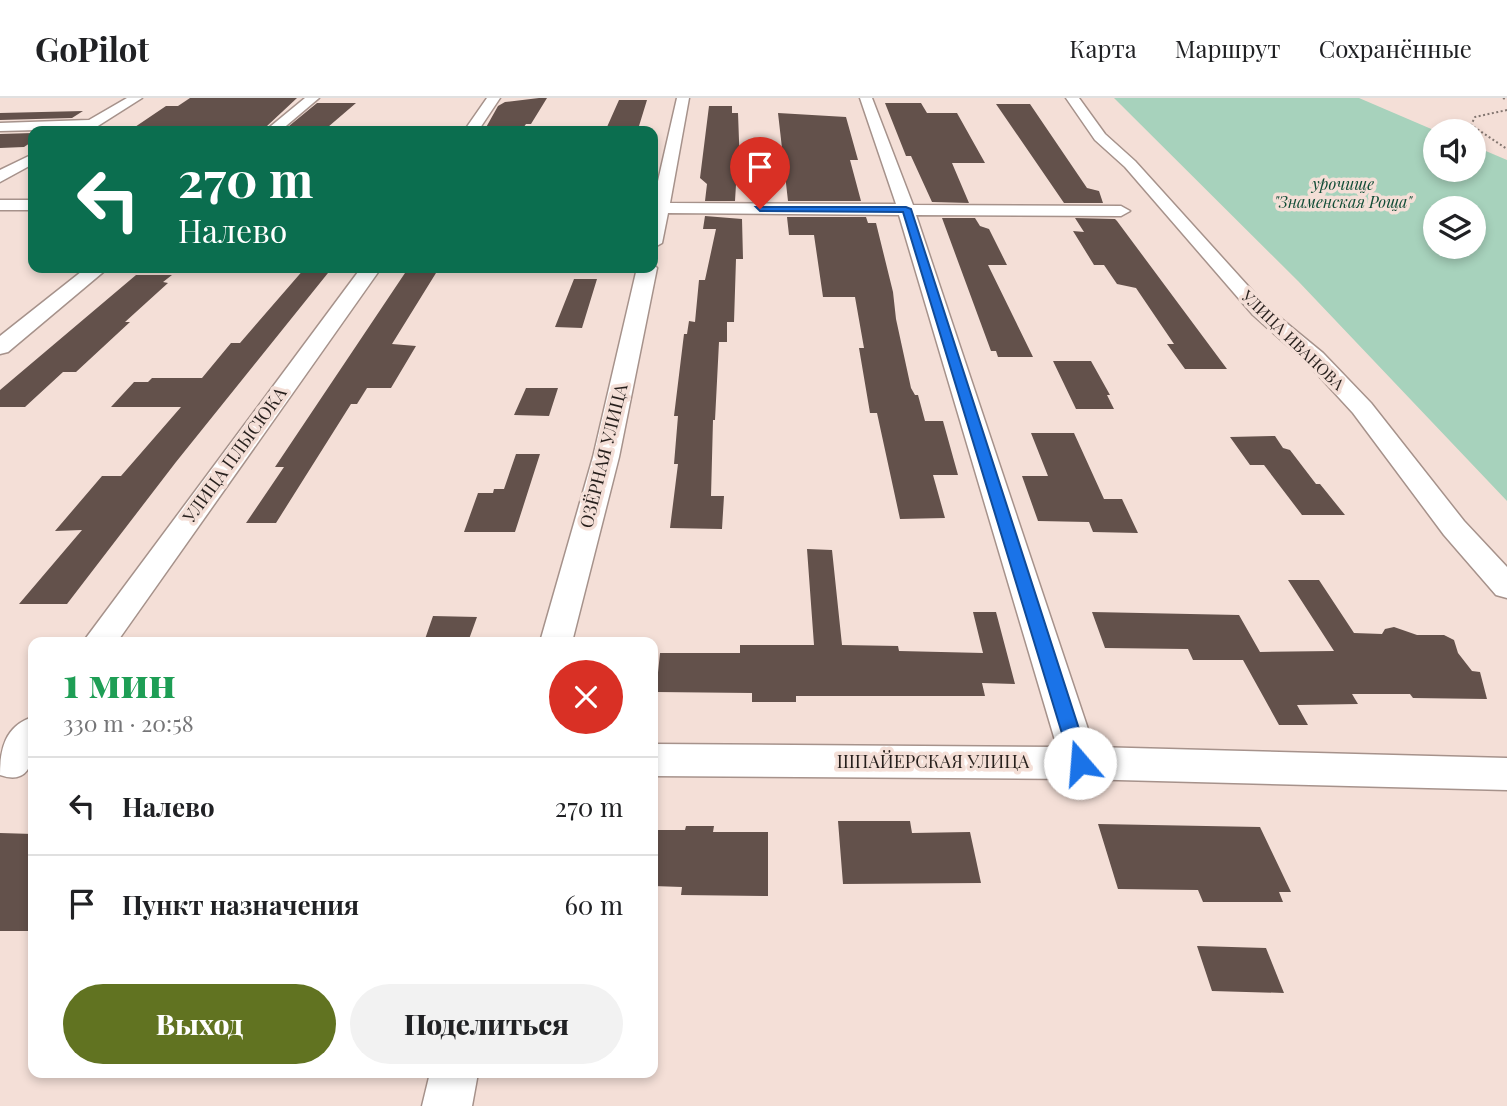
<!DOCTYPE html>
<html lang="ru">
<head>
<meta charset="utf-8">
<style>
	:root { --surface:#fff; --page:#f2f2f2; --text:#202124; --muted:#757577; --line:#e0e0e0; --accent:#617321 }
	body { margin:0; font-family:"Playfair Display",serif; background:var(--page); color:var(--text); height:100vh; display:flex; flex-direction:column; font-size:26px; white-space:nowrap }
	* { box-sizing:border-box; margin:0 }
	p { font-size:23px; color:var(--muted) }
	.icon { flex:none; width:38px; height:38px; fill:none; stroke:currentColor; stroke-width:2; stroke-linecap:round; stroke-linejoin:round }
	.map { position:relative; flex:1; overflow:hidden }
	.panel { position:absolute; left:28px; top:539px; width:630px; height:441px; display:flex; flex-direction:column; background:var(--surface); border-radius:14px; box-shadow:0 4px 10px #0003 }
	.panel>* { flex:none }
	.top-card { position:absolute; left:28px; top:28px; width:630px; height:147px; border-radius:14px; box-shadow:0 4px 10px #0003; background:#0b6e4f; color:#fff; overflow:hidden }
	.buttons { position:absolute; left:1423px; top:21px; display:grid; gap:14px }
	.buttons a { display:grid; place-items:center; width:63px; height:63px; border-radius:50%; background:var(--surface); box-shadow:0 4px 10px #0003; font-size:35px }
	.pin { position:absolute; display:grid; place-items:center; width:60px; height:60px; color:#fff; margin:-72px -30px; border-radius:50% 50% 50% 0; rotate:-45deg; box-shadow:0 0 7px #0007 }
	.pin .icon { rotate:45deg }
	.me { position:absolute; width:77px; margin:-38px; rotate:342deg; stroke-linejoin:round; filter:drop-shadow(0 0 5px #0008) }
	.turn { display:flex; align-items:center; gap:24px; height:147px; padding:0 35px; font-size:32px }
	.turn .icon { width:91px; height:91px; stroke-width:2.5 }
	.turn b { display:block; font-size:49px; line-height:60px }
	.round { display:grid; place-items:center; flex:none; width:74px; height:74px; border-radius:37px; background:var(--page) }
	.summary { display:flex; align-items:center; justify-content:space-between; height:119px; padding:0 35px }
	h1 { font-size:42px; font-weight:800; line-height:52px; color:#1e9e55 }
	.cta { display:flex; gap:14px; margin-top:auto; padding:14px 35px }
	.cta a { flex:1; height:80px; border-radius:42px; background:var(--accent); color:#fff; font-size:28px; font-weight:800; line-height:80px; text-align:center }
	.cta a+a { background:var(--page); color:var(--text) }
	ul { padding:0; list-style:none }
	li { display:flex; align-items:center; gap:21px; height:98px; padding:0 35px; border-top:2px solid var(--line) }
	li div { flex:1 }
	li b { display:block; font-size:26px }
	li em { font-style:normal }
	header { display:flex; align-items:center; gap:42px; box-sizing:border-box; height:98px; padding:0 35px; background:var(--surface); border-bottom:2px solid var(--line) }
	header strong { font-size:33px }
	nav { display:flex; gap:38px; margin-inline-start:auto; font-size:24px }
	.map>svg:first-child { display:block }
</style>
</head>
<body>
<header>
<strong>GoPilot</strong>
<nav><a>Карта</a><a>Маршрут</a><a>Сохранённые</a></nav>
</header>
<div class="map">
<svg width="1507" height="1008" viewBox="0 0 1507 1008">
	<rect width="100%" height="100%" fill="#f4dfd7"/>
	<path fill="#a7d2bc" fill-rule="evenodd" d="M1114,0H1359L1436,33L1435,72H1474V48L1507,62V403L1298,183ZM1435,110H1474V149H1435Z"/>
	<path fill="#63514b" d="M190,0H297L267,28L132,31L166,8H178Z
		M539,0H547L531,26H526L521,33H484L498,8L505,4Z
		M619,2H647L639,28L607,29Z
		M317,5H356L328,29L289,28Z
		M885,5H921L927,15H957L985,65H952L969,105L932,104L911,58H906Z
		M996,6H1030L1087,90L1099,93L1103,105H1064Z
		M709,8H732V15H738L740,70H737L735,103H705L707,86L700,80Z
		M83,13L72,20L0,22V15Z
		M778,15L846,19L858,62H850L861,103H788Z
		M33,35V43L24,49L0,50V36Z
		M705,118L742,121L743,161H736L734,224H727V244H719L715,322H713L711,398H724L722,431L670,430L678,366H674L678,318H674L684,236H687L689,223L695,224L699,182H705L716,131H703Z
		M787,119H866L868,125H876L893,194L896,221L911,290L915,297H918L925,323H943L958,377H933L945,420L900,421L877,315H870L859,250H864L855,199H823L814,137H789Z
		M942,120H975L980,128L989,131L1007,167H988L1033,259H998L996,253H991Z
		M1075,120L1115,121L1117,123L1227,271H1185L1167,246H1174L1136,190L1117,186L1104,167H1094L1073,133L1084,134Z
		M305,170H332L176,364L67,506H19L82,432L55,433L102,378H121L181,309H111L134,284H148L152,280H202L231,245H240Z
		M405,175H436L392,246L416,248L391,290H367L357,306H351L276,425H246L284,369H275Z
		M136,177H172L163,184L168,185L125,224H130L76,274H63L25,309H0V292Z
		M574,181H597L582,230L555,229Z
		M1053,263H1091L1110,297H1107L1114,311H1076Z
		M526,290H558L549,318L514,317Z
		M1031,335H1074L1104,401H1122L1138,435L1093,434L1089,424L1038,423L1022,378H1048Z
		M1275,338L1283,350L1290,352L1316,386H1320L1345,417H1302L1264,367H1250L1230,339Z
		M516,356H540L515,434H464L478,395H493L494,391H504Z
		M807,451L832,452L842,547L898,548L899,553L983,555L973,514H996L1015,586L982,585L985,598H796V604H752V595L656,594L660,555H740V547H814Z
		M1288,482H1319L1354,535L1382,536L1385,531L1394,529L1417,537H1444L1454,542L1458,555L1472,573L1480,574L1487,601L1413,600L1410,596H1352L1358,606L1297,607L1308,627H1279L1243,562H1193L1188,551L1105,550L1092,514L1239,517L1260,554L1334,553Z
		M433,518L477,519L468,544H424Z
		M838,723H910L912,735L970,734L981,785L843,786Z
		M1098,726L1260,729L1291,794H1279L1283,804H1203L1198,792L1118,791Z
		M686,728H714L713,734H768V798L681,797L682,789L653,788V732H685Z
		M0,735L33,736V833H0Z
		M1197,848L1266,850L1284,895L1212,893Z"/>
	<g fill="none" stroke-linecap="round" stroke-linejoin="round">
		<g stroke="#a6928b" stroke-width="3">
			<path id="minor" d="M127,0H142L90,33H73L74,31L0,33V25L89,22Z
				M305,0H319L280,33H265Z
				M487,0H500L478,33H464Z
				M677,0H689L670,105L896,106L860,0H872L913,107L1121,108L1130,113L1121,118L916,117L1094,649L1507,660V692L1080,681L653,678V646L1057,649L899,117L668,115L662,145L653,150V105Z
				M1066,0H1079L1105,36L1135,63L1267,209L1323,255L1371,305L1464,423L1507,469V500L1496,497L1444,437L1353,315L1307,265L1253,217L1125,69L1095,42Z
				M33,56V66L0,84V72Z
				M0,102H33V112H0Z
				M653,166L657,170L619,359L572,544H540L593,359L637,170H653Z
				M86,170H108L8,254L0,256V238Z
				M361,170H381L117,544H83Z
				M33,619C34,643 39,691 0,677C0,651 5,628 33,619Z
				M430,975H478L472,1008H422Z"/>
		</g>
		<path stroke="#837670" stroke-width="2" stroke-dasharray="2 2.5" stroke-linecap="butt" d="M1503,0L1507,2
			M1507,12L1475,19L1471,27L1507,51"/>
		<use href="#minor" fill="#fff" fill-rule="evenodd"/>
	</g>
	<path fill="#1a73e8" stroke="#114b97" stroke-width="2" d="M756,109H906L911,111L1090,665L1087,671L1080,673L1074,671L1071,665L903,114L760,113Z"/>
	<g text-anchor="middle" stroke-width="7" stroke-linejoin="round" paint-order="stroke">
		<g font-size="16" font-style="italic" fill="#114c36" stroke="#f4dfd7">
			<text x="1343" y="92">урочище<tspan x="1343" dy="18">"Знаменская Роща"</tspan></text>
		</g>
		<g font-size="16" fill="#261f1c" stroke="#f4dfd7">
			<text transform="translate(1293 242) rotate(44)" y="6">УЛИЦА ИВАНОВА</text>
		</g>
		<g font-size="18" fill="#261f1c" stroke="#f4dfd7">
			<text transform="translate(235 357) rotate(-54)" y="6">УЛИЦА ПЛЫСЮКА</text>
			<text transform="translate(604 358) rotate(-76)" y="6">ОЗЁРНАЯ УЛИЦА</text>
			<text x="933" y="670">ШПАЙЕРСКАЯ УЛИЦА</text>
		</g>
	</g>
</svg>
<div class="buttons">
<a><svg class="icon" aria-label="sound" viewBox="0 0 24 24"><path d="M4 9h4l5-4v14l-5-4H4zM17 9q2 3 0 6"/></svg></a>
<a><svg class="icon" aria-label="layers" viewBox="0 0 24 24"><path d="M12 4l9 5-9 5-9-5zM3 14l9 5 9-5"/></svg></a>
</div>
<div class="pin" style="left:760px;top:111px;background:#d93025"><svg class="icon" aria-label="arrive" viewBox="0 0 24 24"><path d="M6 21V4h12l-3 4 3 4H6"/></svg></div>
<svg class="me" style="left:1080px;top:665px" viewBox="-20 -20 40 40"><circle r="19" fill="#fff"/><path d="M0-13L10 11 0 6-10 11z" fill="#1a73e8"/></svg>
<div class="top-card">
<div class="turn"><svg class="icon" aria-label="left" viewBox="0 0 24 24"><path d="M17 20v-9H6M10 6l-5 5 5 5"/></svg><div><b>270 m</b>Налево</div></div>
</div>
<section class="panel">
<div class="summary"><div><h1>1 мин</h1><p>330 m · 20:58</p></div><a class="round" style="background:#d93025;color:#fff"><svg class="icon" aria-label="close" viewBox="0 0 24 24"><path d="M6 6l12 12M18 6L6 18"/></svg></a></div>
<ul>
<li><svg class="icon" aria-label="left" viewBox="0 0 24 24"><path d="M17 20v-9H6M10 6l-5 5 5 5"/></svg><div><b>Налево</b></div><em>270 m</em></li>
<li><svg class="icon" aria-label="arrive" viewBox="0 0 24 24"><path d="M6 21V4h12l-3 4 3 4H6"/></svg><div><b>Пункт назначения</b></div><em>60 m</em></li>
</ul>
<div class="cta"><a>Выход</a><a>Поделиться</a></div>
</section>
</div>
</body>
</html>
